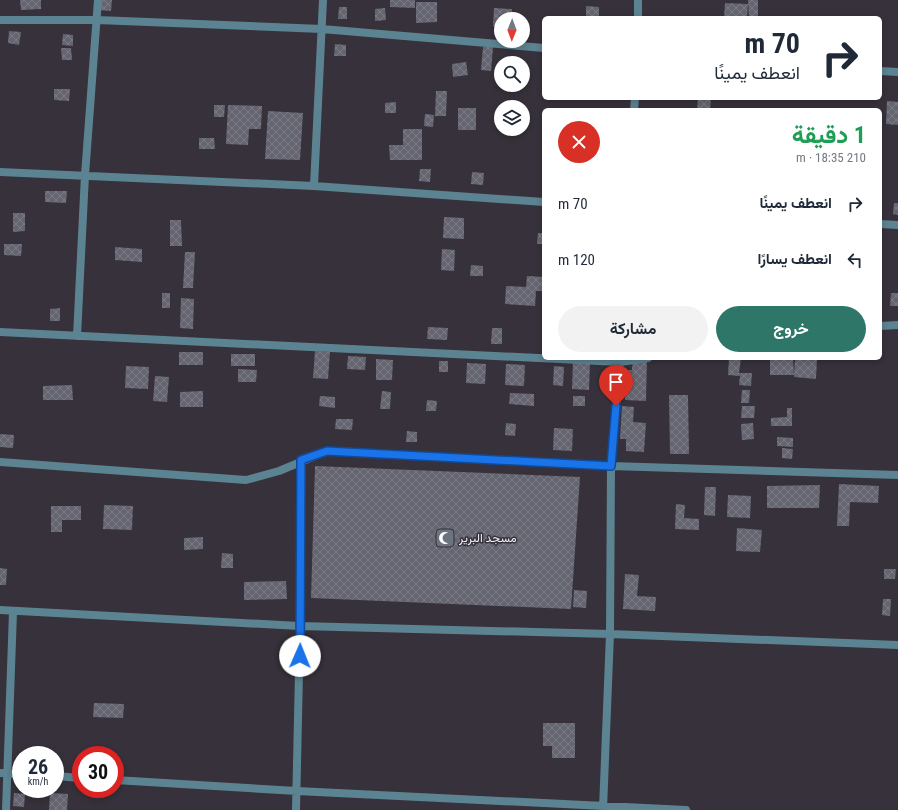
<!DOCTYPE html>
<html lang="ar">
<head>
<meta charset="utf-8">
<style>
	:root { --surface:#fff; --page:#f2f2f3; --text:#1f2937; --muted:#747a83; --accent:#2e7667 }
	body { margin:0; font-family:"Roboto Condensed",Vazirmatn,sans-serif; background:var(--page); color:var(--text); direction:rtl; height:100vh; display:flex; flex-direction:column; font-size:15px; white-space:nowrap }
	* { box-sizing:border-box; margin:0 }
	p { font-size:13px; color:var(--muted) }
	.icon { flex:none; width:22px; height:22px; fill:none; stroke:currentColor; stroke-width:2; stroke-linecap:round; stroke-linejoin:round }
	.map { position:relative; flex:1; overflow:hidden; direction:ltr }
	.side { position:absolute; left:542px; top:108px; width:340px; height:252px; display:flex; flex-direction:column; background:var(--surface); border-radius:6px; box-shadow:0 2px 6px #0003; direction:rtl }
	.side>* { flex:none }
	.hud { position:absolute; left:542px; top:16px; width:340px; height:84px; border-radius:6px; box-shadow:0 2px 6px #0003; direction:rtl; background:#fff; color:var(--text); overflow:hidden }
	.needle { width:26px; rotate:181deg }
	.controls { position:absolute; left:494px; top:12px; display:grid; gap:8px }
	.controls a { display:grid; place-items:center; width:36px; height:36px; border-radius:50%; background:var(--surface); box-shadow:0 2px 6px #0003; font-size:20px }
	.speed { position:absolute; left:12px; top:746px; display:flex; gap:8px; font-size:20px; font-weight:700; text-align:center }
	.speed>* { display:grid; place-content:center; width:52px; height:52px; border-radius:50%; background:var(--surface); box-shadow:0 2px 6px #0003; line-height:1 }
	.speed small { font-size:10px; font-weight:400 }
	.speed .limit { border:6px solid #d22; background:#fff; color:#111 }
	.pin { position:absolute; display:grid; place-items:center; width:34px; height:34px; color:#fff; margin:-41px -17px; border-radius:50% 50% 50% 0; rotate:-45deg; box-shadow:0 0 4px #0007 }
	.pin .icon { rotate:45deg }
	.me { position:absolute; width:44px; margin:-22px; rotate:1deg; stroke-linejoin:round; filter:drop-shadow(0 0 3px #0008) }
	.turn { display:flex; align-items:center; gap:14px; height:84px; padding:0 16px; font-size:18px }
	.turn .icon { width:52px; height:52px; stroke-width:2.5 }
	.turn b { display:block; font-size:28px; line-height:34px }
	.round { display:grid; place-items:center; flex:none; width:42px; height:42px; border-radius:21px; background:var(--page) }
	.head { display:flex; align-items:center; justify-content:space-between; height:68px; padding:0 16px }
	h1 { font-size:24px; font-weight:700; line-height:30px; color:#1e9e55 }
	.action { display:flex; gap:8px; margin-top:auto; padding:8px 16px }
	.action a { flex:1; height:46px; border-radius:24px; background:var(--accent); color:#fff; font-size:16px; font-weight:700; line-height:46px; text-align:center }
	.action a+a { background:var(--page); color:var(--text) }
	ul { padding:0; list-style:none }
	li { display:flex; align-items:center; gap:12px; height:56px; padding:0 16px }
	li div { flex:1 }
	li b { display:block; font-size:15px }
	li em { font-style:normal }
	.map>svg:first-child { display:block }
</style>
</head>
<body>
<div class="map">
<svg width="898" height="810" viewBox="0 0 898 810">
	<defs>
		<pattern id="building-cross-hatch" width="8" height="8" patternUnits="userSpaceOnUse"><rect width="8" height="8" fill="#646570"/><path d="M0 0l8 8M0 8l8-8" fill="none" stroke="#7b7b85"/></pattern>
	</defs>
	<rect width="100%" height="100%" fill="#36313a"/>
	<path fill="url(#building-cross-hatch)" d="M20,0H41V9L21,10Z
		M100,0H112L111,11L99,10Z
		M390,0H415V8L390,7Z
		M748,0H758V16L749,17Z
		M416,2H437V22L416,23Z
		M725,3L748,4L747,18H724Z
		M586,6L599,7V18H586Z
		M339,7H347V19H338Z
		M385,8L386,20L375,21V9Z
		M494,8L512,9V19H501V27L493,26Z
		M9,31L21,32L19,45L8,43Z
		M63,34L73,35V46L62,45Z
		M335,44L346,45V56H334Z
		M483,47H493L491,71L481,70Z
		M61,48H71L72,60H62Z
		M466,62L468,75L453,77L452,64Z
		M54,89H70L69,101L54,100Z
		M436,91H447L446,116H435Z
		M698,98H711L710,110H697Z
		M887,101L898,102V125L886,124Z
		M396,102V113H385V103Z
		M214,105H225L224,117H214Z
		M228,105L262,106L261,129H249L248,145L226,144Z
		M458,108H476V130H458Z
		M268,111L303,113L300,160L265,159Z
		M425,114L434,115L433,127L424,126Z
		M403,129H422V160H390L389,145H403Z
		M199,138H214L215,149H199Z
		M420,169H431L430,182L419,181Z
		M472,172L484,173L483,185L471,184Z
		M45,191H67L66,203L45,202Z
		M894,203H898V215L893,214Z
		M13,213H25V231L13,232Z
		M444,217L464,218V239L443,238Z
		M170,220H181L182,246H170Z
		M538,233H544V244H537Z
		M4,244H22L21,256L4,255Z
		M115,247L142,249V262L115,260Z
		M442,249L455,250L454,271L441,270Z
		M185,252H195L193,288H183Z
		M471,265L483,266V276H470Z
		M527,276L544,277V291H536L535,306L505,304L506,286L526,287Z
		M162,293H170V308H162Z
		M891,293H898V306H890Z
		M181,298L194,299L193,329L180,328Z
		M60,308V321H50V309Z
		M428,327L448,328L447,340L427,339Z
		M492,328H502V344H491Z
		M315,351L330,352L328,379L313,378Z
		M179,352H203V365H179Z
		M231,354H255V366H231Z
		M348,356L366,357L365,370L347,369Z
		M633,358H647L646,401L625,400L626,370H632Z
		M729,358H741L739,373H752L751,386L739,385L740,376L728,375Z
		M770,358H793L794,375H770Z
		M795,358H817L816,379L794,377Z
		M376,359L393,360L392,380H376Z
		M573,360L590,361L589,390L572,389Z
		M439,361H448V372H439Z
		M467,363L486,364L485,384L466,383Z
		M506,364L525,365L524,386L505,385Z
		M126,366L149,367L148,389L125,388Z
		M554,366L564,367L563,386L553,385Z
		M238,369L257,370L256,382H238Z
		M155,376L169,377L167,402L153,401Z
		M72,385L73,400H43V386Z
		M742,390H750L749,403H741Z
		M203,391V407H180V392Z
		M382,391L391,392L390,409H380Z
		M510,393L534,394V406L509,404Z
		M669,395H688L689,454H670Z
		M320,396L335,397V408L319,406Z
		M573,396H585V406H573Z
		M427,400L437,401L436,411H426Z
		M622,406L634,407L633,422L646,423L644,452L626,451V439H620Z
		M742,406H755L754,418H741Z
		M787,408H792V426H771V418L787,417Z
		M336,419H353L352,430L335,429Z
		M506,423L516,424L515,436L505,435Z
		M753,423L754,439L742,440L741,424Z
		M554,428L573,429L572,451L553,450Z
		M407,431L417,432V442H406Z
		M0,434L14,435L13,448L0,447Z
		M777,437L793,438V447L777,446Z
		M782,448L793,449L792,459L782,458Z
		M315,466L580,477L571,609L311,598Z
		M839,484L879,486L878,503L850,502L849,526H837Z
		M820,485L819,508H767V486Z
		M705,487H716L715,516L704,515Z
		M728,495L751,496L750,518L727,517Z
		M676,504L685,505L684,518L699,519V530L675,529Z
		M104,505L133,506L132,530L103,529Z
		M51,506H81V520H62V532H51Z
		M737,528L762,530L760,552L736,551Z
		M203,537V549L184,550V538Z
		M222,553L233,554V568H221Z
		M0,568L7,569L6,585H0Z
		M884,569H896L895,579H884Z
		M625,574L639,575L637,596L656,597L655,611L623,609Z
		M286,581L287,599L244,600V582Z
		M574,590L587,591L586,608L573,607Z
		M883,599H891L890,616L882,615Z
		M94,703L124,704L123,718L93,717Z
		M543,723H575V758H552V746H543Z
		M14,793L25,794L24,807L13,806Z
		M50,793L68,794L67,810H49Z"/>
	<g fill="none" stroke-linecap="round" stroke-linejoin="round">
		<path stroke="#5c8391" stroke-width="8" d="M638,18V0
			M0,20H97L322,29L544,48
			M880,71L898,72
			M634,110L635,98
			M0,172L314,186L544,202
			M314,186L323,0
			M880,224L898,225
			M880,326L898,325
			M0,332L620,362L648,358
			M77,336L85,175L98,0
			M0,462L246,480L279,471L327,451L611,466L898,475
			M0,610L300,626L610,634L898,645
			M0,773L21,774
			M55,776L81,778
			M115,780L297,791L686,810
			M603,809L610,634L611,466L620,358
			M6,810L13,612
			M296,810L300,626L301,460"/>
	</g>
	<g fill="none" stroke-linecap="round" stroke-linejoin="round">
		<g stroke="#114b97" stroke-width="10">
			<path id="route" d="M300,656L301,460L327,451L611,466L616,406"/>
		</g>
		<use href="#route" stroke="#1a73e8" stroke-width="7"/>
	</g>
	<defs>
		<g id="mosque-square" transform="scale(1)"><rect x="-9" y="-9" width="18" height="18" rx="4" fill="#6b7280" stroke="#36313a"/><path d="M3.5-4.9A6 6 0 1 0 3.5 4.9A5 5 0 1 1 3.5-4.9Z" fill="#fff"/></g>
	</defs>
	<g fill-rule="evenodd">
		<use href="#mosque-square" x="445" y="538"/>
	</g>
	<g text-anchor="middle" stroke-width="3" stroke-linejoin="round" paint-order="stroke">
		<g font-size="12" fill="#f3eff5" stroke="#36313a" text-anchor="start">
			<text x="459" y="542">مسجد البرير</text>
		</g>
	</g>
</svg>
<div class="controls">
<a><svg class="needle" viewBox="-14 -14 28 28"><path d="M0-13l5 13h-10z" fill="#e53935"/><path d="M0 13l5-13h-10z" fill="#747a83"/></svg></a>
<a><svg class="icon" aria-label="search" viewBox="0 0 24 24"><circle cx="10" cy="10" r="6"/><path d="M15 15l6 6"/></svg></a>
<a><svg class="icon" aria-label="layers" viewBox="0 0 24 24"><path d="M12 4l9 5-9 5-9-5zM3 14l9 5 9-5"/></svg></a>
</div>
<div class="speed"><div>26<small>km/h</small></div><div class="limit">30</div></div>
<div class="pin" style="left:616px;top:406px;background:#d93025"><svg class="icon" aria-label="arrive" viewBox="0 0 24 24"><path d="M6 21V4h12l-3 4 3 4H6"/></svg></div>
<svg class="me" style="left:300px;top:656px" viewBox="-20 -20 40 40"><circle r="19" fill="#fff"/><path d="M0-13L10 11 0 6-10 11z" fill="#1a73e8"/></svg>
<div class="hud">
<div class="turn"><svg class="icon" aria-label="right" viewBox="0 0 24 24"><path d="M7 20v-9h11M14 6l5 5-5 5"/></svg><div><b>70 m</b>انعطف يمينًا</div></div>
</div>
<section class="side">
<div class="head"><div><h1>1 دقيقة</h1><p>210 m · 18:35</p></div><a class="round" style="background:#d93025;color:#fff"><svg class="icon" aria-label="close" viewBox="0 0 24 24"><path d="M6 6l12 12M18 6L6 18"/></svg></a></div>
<ul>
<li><svg class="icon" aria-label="right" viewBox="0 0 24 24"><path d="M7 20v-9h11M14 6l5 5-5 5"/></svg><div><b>انعطف يمينًا</b></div><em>70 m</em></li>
<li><svg class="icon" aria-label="left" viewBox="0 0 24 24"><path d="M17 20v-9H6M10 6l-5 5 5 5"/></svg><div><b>انعطف يسارًا</b></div><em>120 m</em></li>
</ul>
<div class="action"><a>خروج</a><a>مشاركة</a></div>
</section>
</div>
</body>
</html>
